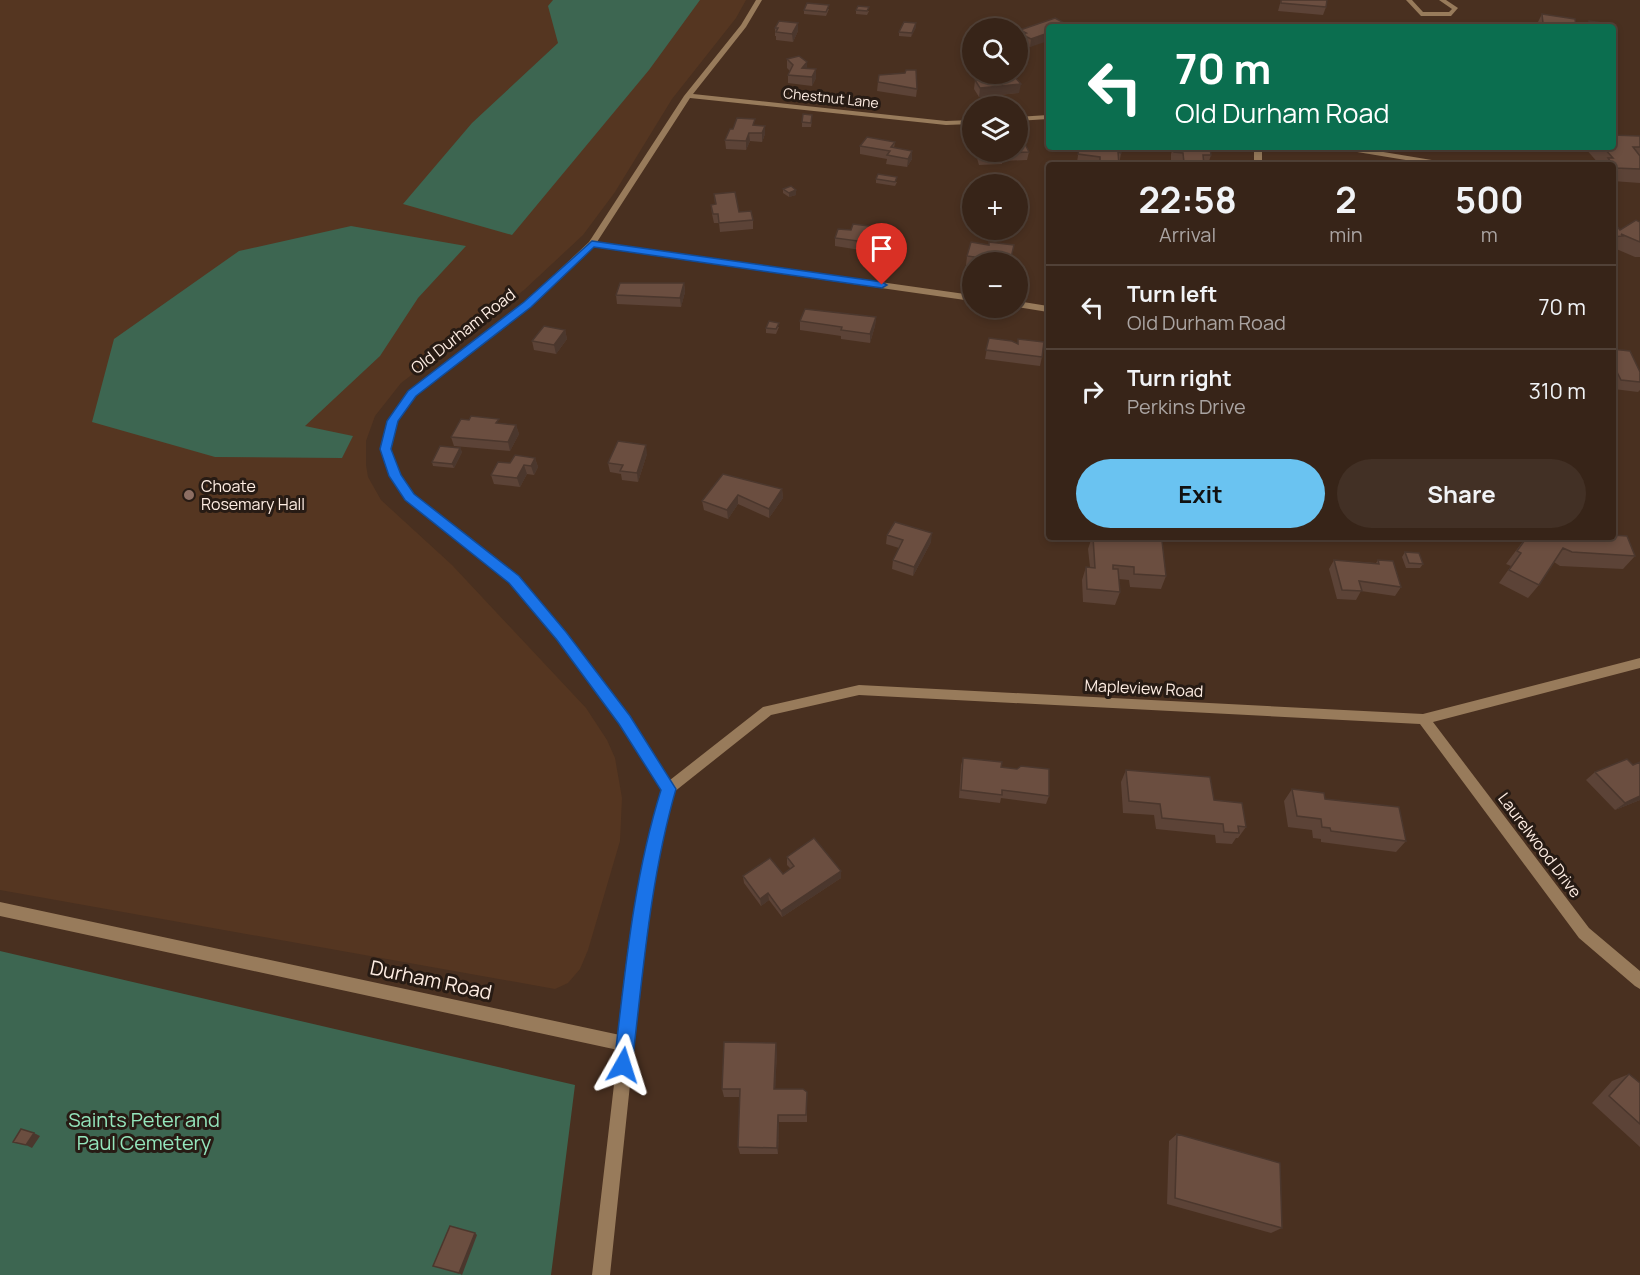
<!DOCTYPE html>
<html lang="en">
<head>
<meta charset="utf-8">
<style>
	:root { --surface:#372418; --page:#423025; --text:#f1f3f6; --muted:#aaa4a2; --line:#514137; --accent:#6ac3f1 }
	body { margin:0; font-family:Manrope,sans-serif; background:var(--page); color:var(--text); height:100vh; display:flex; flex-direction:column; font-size:22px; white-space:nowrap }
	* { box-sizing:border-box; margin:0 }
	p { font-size:20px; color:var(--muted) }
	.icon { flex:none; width:33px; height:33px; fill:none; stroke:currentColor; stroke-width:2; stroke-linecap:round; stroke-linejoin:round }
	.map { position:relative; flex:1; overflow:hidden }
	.drawer { position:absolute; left:1046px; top:162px; width:570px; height:378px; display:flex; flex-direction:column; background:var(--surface); border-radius:6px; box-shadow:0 3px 9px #0003,0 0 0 2px var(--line) }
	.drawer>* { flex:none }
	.banner { position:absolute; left:1046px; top:24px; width:570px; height:126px; border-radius:6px; box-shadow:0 3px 9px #0003,0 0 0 2px var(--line); background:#0b6e4f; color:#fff; overflow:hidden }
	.buttons { position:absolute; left:962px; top:18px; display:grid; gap:12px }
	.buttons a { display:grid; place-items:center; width:66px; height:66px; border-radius:50%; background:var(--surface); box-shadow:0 3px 9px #0003,0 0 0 2px var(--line); font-size:30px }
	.pin { position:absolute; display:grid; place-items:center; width:51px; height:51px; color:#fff; margin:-62px -26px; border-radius:50% 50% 50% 0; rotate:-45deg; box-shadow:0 0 6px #0007 }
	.pin .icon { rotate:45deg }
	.me { position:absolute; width:66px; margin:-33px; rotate:6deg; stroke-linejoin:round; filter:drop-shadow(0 0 4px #0008) }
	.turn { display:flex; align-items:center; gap:21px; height:126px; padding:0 30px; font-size:27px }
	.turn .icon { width:78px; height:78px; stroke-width:2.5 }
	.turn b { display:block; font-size:42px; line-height:51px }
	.eta { display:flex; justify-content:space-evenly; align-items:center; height:102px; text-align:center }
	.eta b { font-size:36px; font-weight:700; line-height:42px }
	.action { display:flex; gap:12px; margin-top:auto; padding:12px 30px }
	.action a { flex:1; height:69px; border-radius:36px; background:var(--accent); color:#111; font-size:24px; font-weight:700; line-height:69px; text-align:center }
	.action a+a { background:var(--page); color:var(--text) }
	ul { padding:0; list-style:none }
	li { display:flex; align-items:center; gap:18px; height:84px; padding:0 30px; border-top:2px solid var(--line) }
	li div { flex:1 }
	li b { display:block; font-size:22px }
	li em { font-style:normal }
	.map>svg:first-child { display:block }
</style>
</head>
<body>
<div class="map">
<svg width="1640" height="1275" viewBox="0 0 1640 1275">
	<rect width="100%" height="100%" fill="#493020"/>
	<path fill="#553621" d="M0,0H746L736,18L672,99L615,192L583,235L524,290L401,383L375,416L366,441V465L368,477L381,500L452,565L586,708L607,740L615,758L622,798L620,841L588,950L580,969L568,983L555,989L0,890Z"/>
	<path fill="#3d6651" d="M553,0H700L649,70L512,235L403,204L472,123L558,43L548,6Z
		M351,226L466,246L418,298L380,356L305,426L353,436L342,458L215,457L92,422L114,339L239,251Z
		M0,951L575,1085L551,1275H0Z"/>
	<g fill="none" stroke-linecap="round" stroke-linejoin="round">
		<path fill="#987b5b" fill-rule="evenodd" d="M756,0H762L746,27L693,94L946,121L972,120V124L946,125L690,98L597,242L972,295V301L594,247L530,307L415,396L398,421L391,449L400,475L413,494L518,577L565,633L629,716L670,780L763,707L859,685L1423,714L1640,658V668L1433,722L1589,928L1640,971V989L1635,986L1579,938L1420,724L859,695L771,715L674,792L663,830L649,904L610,1275H592L618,1050L0,916V902L620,1035C629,952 637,870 661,790L619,724L557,639L510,583L405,500L390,476L381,449L388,421L409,392L524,303L589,242L684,96L741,25Z
			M1406,0H1412L1423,12H1449L1452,9L1439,0H1446L1458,8L1451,16H1421Z
			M1048,115V119L1017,121V117Z
			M1254,147H1262V165H1254Z
			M1335,147H1353L1450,163L1454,165H1436L1339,149Z
			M1017,301L1048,306V312L1017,307Z"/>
	</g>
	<path fill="#5c4337" d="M1281,0H1327L1326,7L1323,15L1278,11Z
		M829,9L826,16L804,14V10Z
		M856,10L869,11L867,15L856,14Z
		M1542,14L1576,27H1538V22Z
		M798,23V31L793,42L776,40V36H775V28Z
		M916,27L911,37L899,36V32Z
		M1070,27L1030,47L1020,43L1021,39L1019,38L1020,30Z
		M787,59L807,69H816V78L812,86L788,83V75L790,71L787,68Z
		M975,80L1019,93L979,97L974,89Z
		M878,82L917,89L916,97L877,91Z
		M812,119L811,127H802V122Z
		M755,125L765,134L762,142L750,141L746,150L726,149L725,140L733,129Z
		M1640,136V183L1612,181V165H1600L1584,147H1612Z
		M895,142L894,148L912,159L907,167L886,164L887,159L860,154V146Z
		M1084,147H1121V153L1119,165H1095L1077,162L1079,149H1084Z
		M1173,147H1192L1211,155L1208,164H1204V165H1178L1179,163H1181V161L1171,160V154Z
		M975,152H1029L1027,160L1002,161V164L979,165Z
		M876,179L897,182L895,186L876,183Z
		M783,189L796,195L789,197L783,193Z
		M714,194L739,212L753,220V229L720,232L719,223H714L712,214L711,205L715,204Z
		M1612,220L1620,230L1640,222V257H1635L1614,248L1612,249Z
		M869,232L883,243L879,253L835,246V238Z
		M989,245L1010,262H972V266L966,265L967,256Z
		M684,283L685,292L681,307L617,304L616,295Z
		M876,317L875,326L870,343L841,339V336L800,330V321Z
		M779,327L776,334L766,333V328Z
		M565,330L567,339L556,354L534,350L532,341Z
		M989,338L1018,344L1042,357L1040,366L985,359Z
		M1612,349L1640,372V390L1638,392L1614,389L1612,386Z
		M500,423L516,425L519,434L510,451L454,446L451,437Z
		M460,448L462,452L454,468L433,466L432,462Z
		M647,454L638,482L622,480L621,474L610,472L608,463Z
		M535,458L538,467L534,475L527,474L520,487L494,484L491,475L510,463Z
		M723,474L782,489L783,498L769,518L738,504L728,519L704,510L702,501Z
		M887,535L931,542L913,576L892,569L893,560L899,548L886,544Z
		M1092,537L1166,576L1161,589L1130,587L1129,580L1119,579L1120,592L1115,605L1083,602L1082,580L1086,567H1090L1088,549Z
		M1526,537H1612L1635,556L1623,569L1560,566L1554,562L1539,585L1528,598L1499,583L1511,566L1506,564Z
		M1405,552L1423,564L1420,568H1406L1402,557Z
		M1334,560L1376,563L1378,560L1401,587L1395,596L1361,591L1356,600L1337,599L1329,569Z
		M963,758L1001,767L1049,796L1046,804L1001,798L1000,803L959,798L961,765Z
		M1633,765L1640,800L1615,810L1586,780L1595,772Z
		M1126,770L1214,800L1246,827L1238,838H1236L1232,844L1216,843L1215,835L1156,829L1154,815L1123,813L1121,782Z
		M1292,789L1325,799L1406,841L1396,852L1321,842V839L1313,838L1312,830L1288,827L1284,801Z
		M787,857L841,878L782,917L769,900L761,906L744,883L743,876L783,874L791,869L787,865Z
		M777,1051L775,1089L807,1092V1122H779L778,1154H740L738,1147L740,1097H724L722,1089Z
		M1629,1074L1640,1083V1147L1592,1103L1612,1081Z
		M1177,1134L1282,1228L1271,1233L1167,1204L1169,1141Z"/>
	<path fill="#4b372d" d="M798,23V31L793,42L792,34Z
		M916,23V27L911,37L912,33Z
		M1048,33V41L1030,47L1031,39Z
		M807,62V70L802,68Z
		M816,69V78L812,86V77Z
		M1021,84L1019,93L979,97L980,88Z
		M765,126V134L762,142V133Z
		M749,133L750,141L746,150V141Z
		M912,151V159L907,167L908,159Z
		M796,190V195L789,197V193Z
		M883,234V243L879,253L880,244Z
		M684,283L685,292L681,307L680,298Z
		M876,317L875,326L870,343V334Z
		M565,330L567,339L556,354L554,345Z
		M516,425L519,434L510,451L508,442Z
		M646,445L647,454L638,482L637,473Z
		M460,448L462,452L454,468L452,464Z
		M535,458L538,467L534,475L531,466Z
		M524,465L527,474L520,487L517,478Z
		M782,489L783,498L769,518V509Z
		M738,495V504L728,519L727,510Z
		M932,533L931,542L913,576L914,567Z
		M1640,796V800L1615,810L1625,803Z
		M841,871V878L782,917L781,911Z
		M768,893L769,900L761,906L760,899Z
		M776,1043L777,1051L775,1096L774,1089Z
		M778,1115L779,1122L778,1154L777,1148Z
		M34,1133L40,1136L32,1148L26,1145Z
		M475,1233L477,1235L462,1275L459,1273Z"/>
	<path fill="#6b4e40" stroke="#4b372d" stroke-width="1.5" d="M1281,0H1327L1326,7L1281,3Z
		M807,3L829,5L826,12L804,10Z
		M858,6L869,7L867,11L856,10Z
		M1542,14L1575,19L1576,27H1550V24L1543,23Z
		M1055,18L1070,26L1048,27V33L1031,39L1021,34L1026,33L1020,30Z
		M779,21L798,23L792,34L776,32L778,28H775Z
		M1589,21L1609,24V27H1589Z
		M904,22L916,23L912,33L899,32Z
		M799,56L807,62L802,68L816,69L812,77L788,75L793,65L787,59Z
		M906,70H916L917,89L878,82L879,75L905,73Z
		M1014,76L1021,84L980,88L975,80Z
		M803,114L812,115L811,123L802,122Z
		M737,118L755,119L753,125L765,126L762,133H749L746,141L725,140L730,129H733Z
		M1612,135L1640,136V147H1633L1640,156V169L1615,168L1608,158H1613L1603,147H1612Z
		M867,137L895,142L891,147L912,151L908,159L887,155L890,151L860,146Z
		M1017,144H1025L1029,152L1003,153V155L980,156L978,152H1017Z
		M1086,147H1121V153L1118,152L1119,165H1100V157L1078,154L1079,149L1085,150Z
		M1174,147H1192L1210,149L1211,155H1203L1204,165H1179V163H1184L1183,153L1174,152Z
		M1317,163L1339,165H1318Z
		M878,174L897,177L895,182L876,179Z
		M791,186L796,190L789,193L783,189Z
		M735,192L739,212L751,211L753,220L719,223L718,214H713L711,205L716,204L714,194Z
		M1612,220L1620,230L1636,220L1640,222V242L1621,234L1623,236L1612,237Z
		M853,224L869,226L867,232L883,234L880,244L835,238L838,229L851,230Z
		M971,242L989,245V242L1014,245L1010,262L967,256Z
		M620,283H684L680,298L616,295Z
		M805,309L876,317L870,334L841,330L842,327L800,321Z
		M769,321L779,323L776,329L766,328Z
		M544,326L565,330L554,345L532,341Z
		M989,338L1012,341L1018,344V339L1044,342L1042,357L986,350Z
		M1612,349L1630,351L1640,372V382L1621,380L1612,362Z
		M471,416L499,419L496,423L516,425L508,442L451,437L461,419L469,420Z
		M618,441L646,445L637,473L620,471L623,465L608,463Z
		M440,446L460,448L452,464L432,462Z
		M515,455L535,458L531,466L524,465L517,478L491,475L498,462L510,463Z
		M723,474L782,489L769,509L738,495L727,510L702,501Z
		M895,522L932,533L914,567L893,560L903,540L887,535Z
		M1612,535L1627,536L1635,556L1572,552L1563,548L1539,585L1509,570L1521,553L1517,551L1527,537H1612Z
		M1093,537L1162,541L1166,576L1134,574V567L1113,565V569H1118L1120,592L1087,589L1086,567L1095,568Z
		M1405,552L1419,553L1423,564L1409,563Z
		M1334,560L1379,564L1378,560L1393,561L1401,587L1359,581L1362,591L1342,590Z
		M963,758L1002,762L1001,767L1017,769L1021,766L1049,769V796L1002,790V795L961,790Z
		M1627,759L1633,765L1640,762V796L1625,803L1595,772Z
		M1126,770L1210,777L1214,800L1242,803L1246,827L1238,826L1239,833L1224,832L1223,824L1162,818L1160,804L1129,801Z
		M1292,789L1324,793L1325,799L1399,807L1406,841L1331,831L1330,828L1322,827L1321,819L1297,816Z
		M814,838L841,871L781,911L768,893L760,899L743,876L770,858L783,874L794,866L787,857Z
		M724,1042L776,1043L774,1089H803L807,1092L806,1115H778L777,1148L738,1147L740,1089H722Z
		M1629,1074L1640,1083V1124L1609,1096Z
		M21,1129L34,1133L26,1145L13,1142Z
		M1177,1134L1280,1163L1282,1228L1175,1198Z
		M450,1226L475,1233L459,1273L433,1266Z"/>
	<path fill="#1a73e8" stroke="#114b97" stroke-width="1.5" d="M592,241L882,282L887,285L882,288L594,247L531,307L416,396L398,421L391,449L401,475L414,494L519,576L566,632L630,716L676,789C650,879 643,973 632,1065L630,1072L623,1075L617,1072L614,1065C625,973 633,880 661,790L619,724L557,640L509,583L405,500L389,476L380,449L387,421L408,391L524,302Z"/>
	<circle fill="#8d6e63" stroke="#271b14" stroke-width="2" cx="189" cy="495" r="6"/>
	<g text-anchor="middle" stroke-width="6" stroke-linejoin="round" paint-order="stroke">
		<g font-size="14" fill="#feede3" stroke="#271b14">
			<text transform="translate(831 98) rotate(6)" y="5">Chestnut Lane</text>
		</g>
		<g font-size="16" fill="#feede3" stroke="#271b14">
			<text transform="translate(463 331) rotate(-38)" y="6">Old Durham Road</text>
			<text transform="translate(1144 688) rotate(3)" y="6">Mapleview Road</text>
			<text transform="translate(1540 845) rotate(53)" y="6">Laurelwood Drive</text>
		</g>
		<g font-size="16" fill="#feede3" stroke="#271b14" text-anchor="start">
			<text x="201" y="492">Choate<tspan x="201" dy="18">Rosemary Hall</tspan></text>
		</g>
		<g font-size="20" fill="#feede3" stroke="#271b14">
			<text transform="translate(431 980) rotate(12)" y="7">Durham Road</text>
		</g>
		<g font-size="20" fill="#94e6bc" stroke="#271b14">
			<text x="144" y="1127">Saints Peter and<tspan x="144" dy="23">Paul Cemetery</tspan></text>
		</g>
	</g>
</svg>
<div class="buttons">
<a><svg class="icon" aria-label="search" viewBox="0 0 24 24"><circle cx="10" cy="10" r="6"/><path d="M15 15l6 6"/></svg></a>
<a><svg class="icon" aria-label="layers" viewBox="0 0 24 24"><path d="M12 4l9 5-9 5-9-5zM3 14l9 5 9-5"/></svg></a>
<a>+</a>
<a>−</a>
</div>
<div class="pin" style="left:882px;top:285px;background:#d93025"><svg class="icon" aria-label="arrive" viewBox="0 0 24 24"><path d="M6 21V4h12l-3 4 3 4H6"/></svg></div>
<svg class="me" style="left:623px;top:1065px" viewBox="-20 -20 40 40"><path d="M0-17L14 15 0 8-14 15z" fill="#1a73e8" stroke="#fff" stroke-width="4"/></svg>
<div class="banner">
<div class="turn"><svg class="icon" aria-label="left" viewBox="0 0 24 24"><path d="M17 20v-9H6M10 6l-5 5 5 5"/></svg><div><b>70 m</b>Old Durham Road</div></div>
</div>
<section class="drawer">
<div class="eta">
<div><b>22:58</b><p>Arrival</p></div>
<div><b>2</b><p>min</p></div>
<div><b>500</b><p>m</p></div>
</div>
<ul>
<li><svg class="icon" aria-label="left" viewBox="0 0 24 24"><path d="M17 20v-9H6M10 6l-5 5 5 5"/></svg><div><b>Turn left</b><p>Old Durham Road</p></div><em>70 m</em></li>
<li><svg class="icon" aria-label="right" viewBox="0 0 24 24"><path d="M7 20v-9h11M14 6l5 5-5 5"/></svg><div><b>Turn right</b><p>Perkins Drive</p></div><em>310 m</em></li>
</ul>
<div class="action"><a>Exit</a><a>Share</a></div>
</section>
</div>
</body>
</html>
